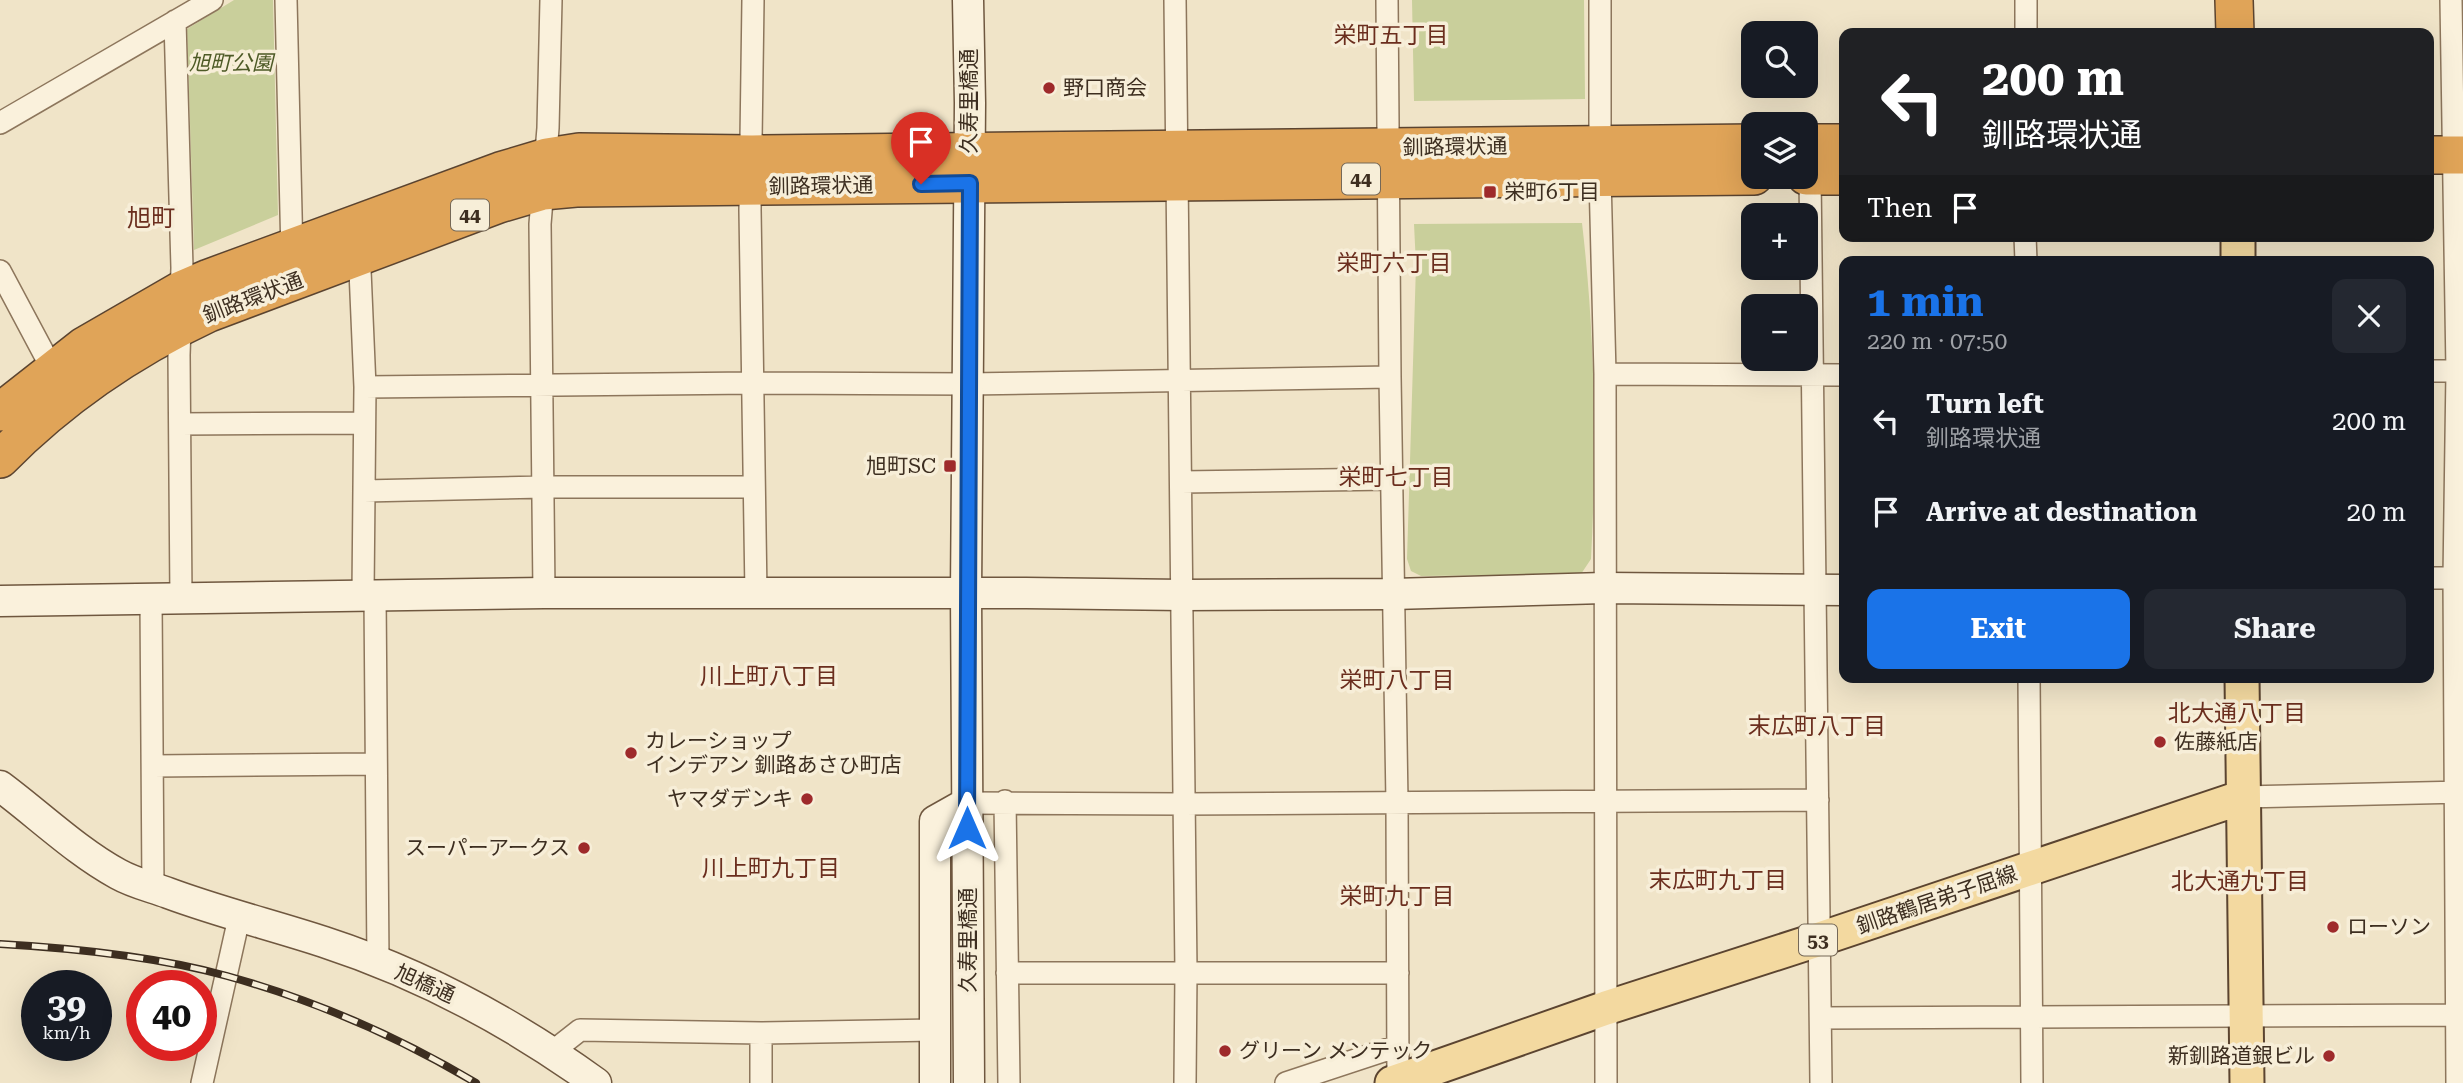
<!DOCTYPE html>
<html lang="en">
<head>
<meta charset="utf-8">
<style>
	:root { --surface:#171b24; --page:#242831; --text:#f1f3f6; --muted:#9ea1a6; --accent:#1a73e8 }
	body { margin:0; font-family:"Roboto Serif","Noto Sans JP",serif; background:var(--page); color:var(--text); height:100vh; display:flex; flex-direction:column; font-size:26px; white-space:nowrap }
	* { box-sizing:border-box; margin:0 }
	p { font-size:23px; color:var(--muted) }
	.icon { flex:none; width:38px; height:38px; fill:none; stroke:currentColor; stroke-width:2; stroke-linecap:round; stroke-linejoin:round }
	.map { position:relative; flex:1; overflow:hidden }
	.drawer { position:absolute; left:1839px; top:256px; width:595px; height:427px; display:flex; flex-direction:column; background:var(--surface); border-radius:14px; box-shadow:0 7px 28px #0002 }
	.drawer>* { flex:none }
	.top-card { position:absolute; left:1839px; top:28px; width:595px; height:214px; border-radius:14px; box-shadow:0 7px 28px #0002; background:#202124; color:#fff; overflow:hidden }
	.controls { position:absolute; left:1741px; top:21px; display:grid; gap:14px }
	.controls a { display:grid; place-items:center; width:77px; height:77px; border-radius:14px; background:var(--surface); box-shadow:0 7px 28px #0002; font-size:35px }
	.speed { position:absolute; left:21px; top:970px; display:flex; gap:14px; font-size:35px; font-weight:700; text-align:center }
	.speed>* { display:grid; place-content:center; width:91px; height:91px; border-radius:50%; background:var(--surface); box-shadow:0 7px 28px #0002; line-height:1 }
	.speed small { font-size:18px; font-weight:400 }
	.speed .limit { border:10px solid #d22; background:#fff; color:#111 }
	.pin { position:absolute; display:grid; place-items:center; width:60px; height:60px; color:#fff; margin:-72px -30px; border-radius:50% 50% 50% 0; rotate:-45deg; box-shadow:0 0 7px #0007 }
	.pin .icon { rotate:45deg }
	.me { position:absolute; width:77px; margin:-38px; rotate:0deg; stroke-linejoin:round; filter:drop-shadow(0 0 5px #0008) }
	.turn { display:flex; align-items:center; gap:24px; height:147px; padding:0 28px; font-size:32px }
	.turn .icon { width:91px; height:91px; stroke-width:2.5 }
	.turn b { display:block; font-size:49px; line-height:60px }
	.then { display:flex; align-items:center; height:66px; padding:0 28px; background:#0003; gap:14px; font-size:26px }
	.round { display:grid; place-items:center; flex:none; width:74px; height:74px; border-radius:14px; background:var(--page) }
	.summary { display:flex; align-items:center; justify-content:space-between; height:119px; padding:0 28px }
	h1 { font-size:42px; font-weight:700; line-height:52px; color:var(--accent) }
	.action { display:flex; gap:14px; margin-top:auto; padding:14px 28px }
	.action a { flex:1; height:80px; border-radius:14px; background:var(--accent); color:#fff; font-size:28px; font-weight:700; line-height:80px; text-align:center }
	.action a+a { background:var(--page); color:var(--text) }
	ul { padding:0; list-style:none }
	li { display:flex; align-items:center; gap:21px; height:91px; padding:0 28px }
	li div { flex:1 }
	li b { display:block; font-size:26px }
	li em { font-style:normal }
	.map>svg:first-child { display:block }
</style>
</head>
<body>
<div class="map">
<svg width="2463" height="1083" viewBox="0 0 2463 1083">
	<rect width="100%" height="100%" fill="#f0e4c8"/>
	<path fill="#c9cf9b" d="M234,0H273L278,215L194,250L187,29Z
		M1412,0H1584L1585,99L1414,101Z
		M1582,223C1595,334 1597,447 1591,559L1581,574L1421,576L1411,571L1407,559L1416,265L1414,224Z"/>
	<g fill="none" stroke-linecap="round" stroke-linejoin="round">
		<g stroke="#8d765c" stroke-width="24">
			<path id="street" d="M286,0L292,255
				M753,0L750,210L756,594
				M1175,0L1186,972L1185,1083
				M1387,0L1390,377L1397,802L1398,1083
				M1600,0V177L1605,374L1606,1083
				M2026,0V33
				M2451,0L2457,371L2454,578L2457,1083
				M175,21L182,268L179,355L181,599
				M0,123L212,0
				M1810,176L1821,1083
				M2025,236L2026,261
				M359,247L365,387L363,594
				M0,271L57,378
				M2429,371H2463
				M1605,374L1844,375
				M365,387L753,383L968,384L1390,377
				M180,424L364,423
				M1181,482L1391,479
				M364,491L543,487H754
				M2429,578H2463
				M544,593L540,224L548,128L551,0
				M375,595L378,962
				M151,600L153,888
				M2029,677L2032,1083
				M153,766L376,764
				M2243,797L2463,792
				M1005,801L1009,1083
				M967,803L1183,804L1818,800
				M1007,973H1398
				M1821,1018L2463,1015
				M761,1033L935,1030
				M552,1052L580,1030L761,1033V1083
				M202,1083L239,918
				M1286,1083L1398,1046"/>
		</g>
		<g stroke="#6f573f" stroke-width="33">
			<path id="secondary" d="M968,0L970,103L966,593L969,1083
				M0,601L544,593H1026L1183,595L1393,594L1604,588L1844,590
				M0,786C39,815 76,851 118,874C134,883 152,887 168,893C219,912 272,925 324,942C422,974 513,1023 596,1083
				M935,1083V821L967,803"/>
		</g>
		<g stroke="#5b4430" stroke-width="37">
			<path id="primary" d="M2238,236V261
				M2242,677L2247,1083
				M1392,1083L1606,1008L1820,939L2243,797"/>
		</g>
		<g stroke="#5b4430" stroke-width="40">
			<path id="highway" d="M2234,0L2235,33
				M1806,143H1844
				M2429,155H2463
				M1806,176H1844
				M0,412L84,346L181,290L209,278L500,171L547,157L579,152L752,154L1754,143
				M0,459C60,398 132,349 209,313L499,204L543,191L576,188L1754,176"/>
		</g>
		<use href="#street" stroke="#faf1dc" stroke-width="21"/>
		<use href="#secondary" stroke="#faf1dc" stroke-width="30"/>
		<use href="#primary" stroke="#f3d9a0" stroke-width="33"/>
		<use href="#highway" stroke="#e0a458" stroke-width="37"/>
		<g stroke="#3d2e20" stroke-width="8">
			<path id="rail" d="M0,944C71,948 159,957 227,976C314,1000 399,1037 476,1083"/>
		</g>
		<use href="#rail" stroke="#f7eed8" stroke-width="5" stroke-dasharray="16" stroke-linecap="butt"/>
	</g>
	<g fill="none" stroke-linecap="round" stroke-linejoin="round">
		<g stroke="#114b97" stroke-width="18">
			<path id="route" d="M921,184L970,183L967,828"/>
		</g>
		<use href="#route" stroke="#1a73e8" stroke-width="12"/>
	</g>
	<g fill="#9e2a2b" stroke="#f7eed8" stroke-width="2.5">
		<circle cx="1049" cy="88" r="7"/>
		<rect x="1483" y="185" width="14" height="14" rx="3.5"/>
		<rect x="943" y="459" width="14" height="14" rx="3.5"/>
		<circle cx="2160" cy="742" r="7"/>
		<circle cx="631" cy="753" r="7"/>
		<circle cx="807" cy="799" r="7"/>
		<circle cx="584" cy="848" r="7"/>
		<circle cx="2333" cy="927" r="7"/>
		<circle cx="1225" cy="1051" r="7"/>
		<circle cx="2329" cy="1056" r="7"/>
	</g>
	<g text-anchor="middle" stroke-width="7" stroke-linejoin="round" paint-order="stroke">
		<g fill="#f7eed8" stroke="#756857" stroke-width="2">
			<rect x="1342" y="163.5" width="38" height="31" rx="5"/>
			<rect x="451" y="199.5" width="38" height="31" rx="5"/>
			<rect x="1799" y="924.5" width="38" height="31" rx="5"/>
		</g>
		<g font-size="19" font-weight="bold" fill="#3d2e20">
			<text x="1361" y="186">44</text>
			<text x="470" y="222">44</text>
			<text x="1818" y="947">53</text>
		</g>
		<g font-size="21" font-style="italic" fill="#4d5a26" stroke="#f7eed8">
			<text x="231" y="70">旭町公園</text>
		</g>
		<g font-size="21" fill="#3d2e20" stroke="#f7eed8" text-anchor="start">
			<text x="1063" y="95">野口商会</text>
			<text x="1504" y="199">栄町6丁目</text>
			<text x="936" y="473" text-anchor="end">旭町SC</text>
			<text x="645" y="748">カレーショップ<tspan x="645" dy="24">インデアン 釧路あさひ町店</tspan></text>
			<text x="2174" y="749">佐藤紙店</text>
			<text x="793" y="806" text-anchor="end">ヤマダデンキ</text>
			<text x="570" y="855" text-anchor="end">スーパーアークス</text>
			<text x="2347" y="934">ローソン</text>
			<text x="1239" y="1058">グリーン メンテック</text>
			<text x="2315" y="1063" text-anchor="end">新釧路道銀ビル</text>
		</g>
		<g font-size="21" fill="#3d2e20" stroke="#f7eed8">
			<text transform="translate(969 101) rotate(-90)" y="7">久寿里橋通</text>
			<text transform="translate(1455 147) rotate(-1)" y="7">釧路環状通</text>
			<text transform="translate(821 186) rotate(-1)" y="7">釧路環状通</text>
			<text transform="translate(253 298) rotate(-21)" y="7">釧路環状通</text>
			<text transform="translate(1937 900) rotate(-19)" y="7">釧路鶴居弟子屈線</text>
			<text transform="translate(968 940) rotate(-90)" y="7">久寿里橋通</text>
			<text transform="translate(425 984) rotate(24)" y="7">旭橋通</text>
		</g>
		<g font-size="23" fill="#6b2e1e" stroke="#f7eed8">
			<text x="1391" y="43">栄町五丁目</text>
			<text x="1394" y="271">栄町六丁目</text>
			<text x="1396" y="485">栄町七丁目</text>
			<text x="769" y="684">川上町八丁目</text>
			<text x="1397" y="688">栄町八丁目</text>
			<text x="2237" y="721">北大通八丁目</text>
			<text x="1817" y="734">末広町八丁目</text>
			<text x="771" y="876">川上町九丁目</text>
			<text x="1718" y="888">末広町九丁目</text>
			<text x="2240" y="889">北大通九丁目</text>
			<text x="1397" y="904">栄町九丁目</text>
		</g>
		<g font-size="24" fill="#6b2e1e" stroke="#f7eed8">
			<text x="151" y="226">旭町</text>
		</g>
	</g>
</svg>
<div class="controls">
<a><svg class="icon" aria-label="search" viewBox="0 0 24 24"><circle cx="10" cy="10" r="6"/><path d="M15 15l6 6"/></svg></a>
<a><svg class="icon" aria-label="layers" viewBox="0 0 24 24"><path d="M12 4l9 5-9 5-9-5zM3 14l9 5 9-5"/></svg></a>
<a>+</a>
<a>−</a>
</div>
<div class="speed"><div>39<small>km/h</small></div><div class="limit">40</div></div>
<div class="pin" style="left:921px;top:184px;background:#d93025"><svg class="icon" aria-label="arrive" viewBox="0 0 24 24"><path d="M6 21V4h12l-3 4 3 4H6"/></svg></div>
<svg class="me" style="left:967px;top:828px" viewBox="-20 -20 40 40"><path d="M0-17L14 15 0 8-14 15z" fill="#1a73e8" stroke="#fff" stroke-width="4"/></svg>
<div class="top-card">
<div class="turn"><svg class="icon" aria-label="left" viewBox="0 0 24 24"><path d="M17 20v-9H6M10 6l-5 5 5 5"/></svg><div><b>200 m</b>釧路環状通</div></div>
<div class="then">Then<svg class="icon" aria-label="arrive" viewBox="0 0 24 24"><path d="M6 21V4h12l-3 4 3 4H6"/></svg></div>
</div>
<section class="drawer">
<div class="summary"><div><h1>1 min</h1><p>220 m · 07:50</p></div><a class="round"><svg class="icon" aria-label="close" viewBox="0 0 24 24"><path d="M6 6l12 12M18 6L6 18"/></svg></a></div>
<ul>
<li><svg class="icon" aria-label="left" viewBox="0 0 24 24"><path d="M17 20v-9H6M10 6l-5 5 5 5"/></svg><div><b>Turn left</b><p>釧路環状通</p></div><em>200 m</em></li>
<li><svg class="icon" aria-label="arrive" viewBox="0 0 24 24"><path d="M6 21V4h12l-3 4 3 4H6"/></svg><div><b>Arrive at destination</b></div><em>20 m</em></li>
</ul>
<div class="action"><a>Exit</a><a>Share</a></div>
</section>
</div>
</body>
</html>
